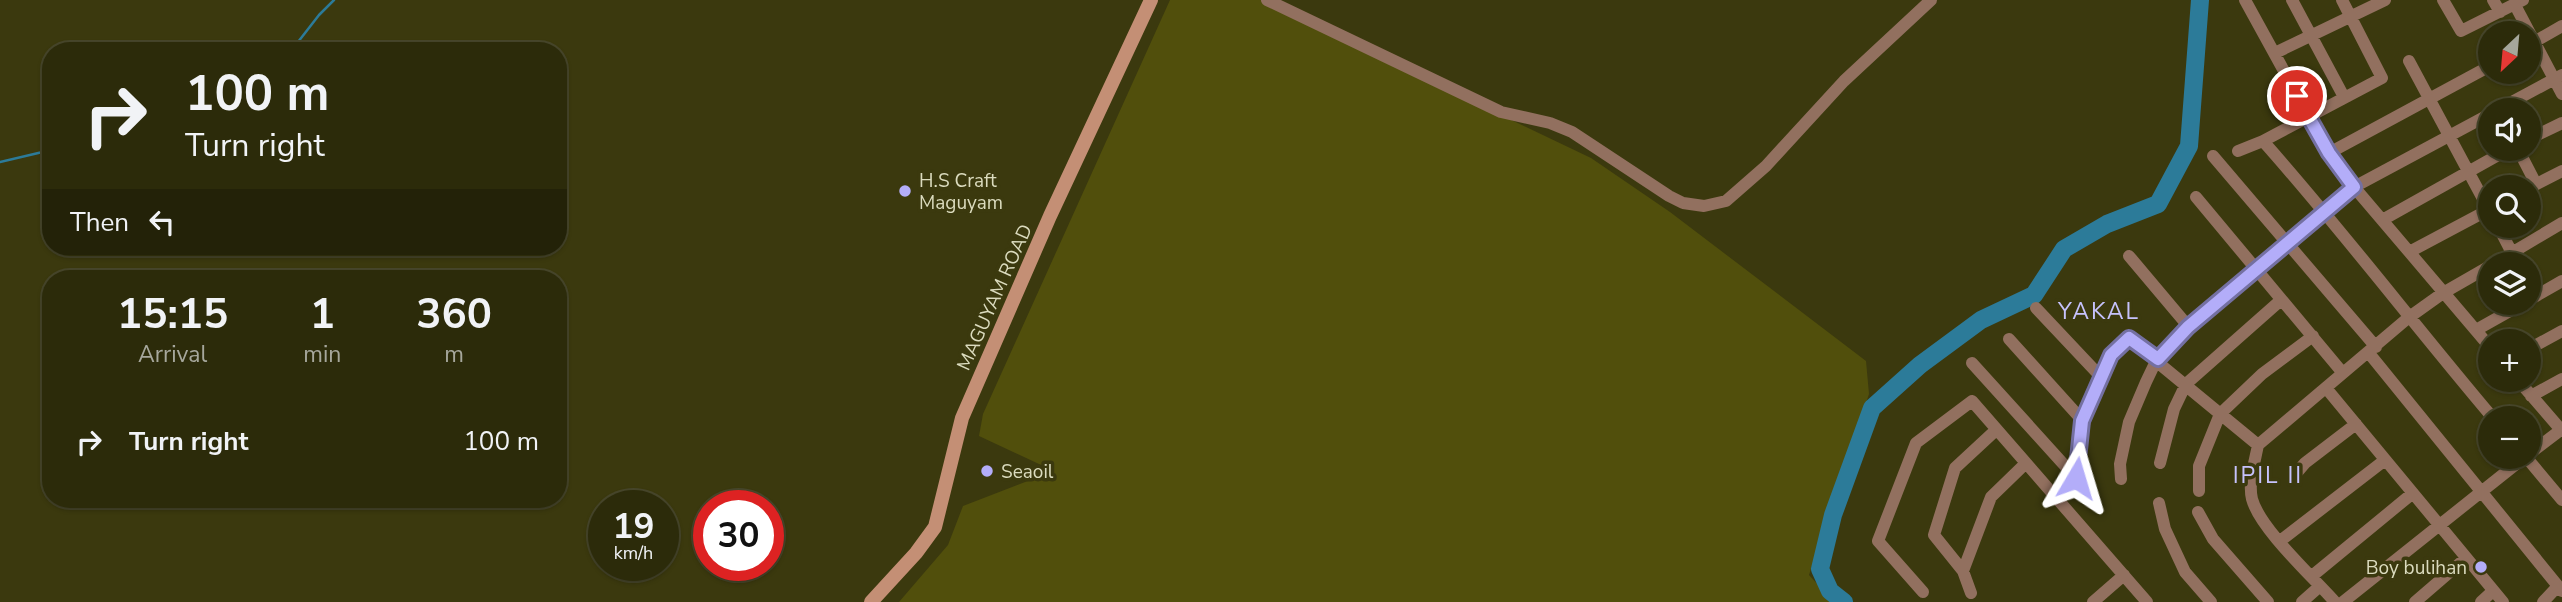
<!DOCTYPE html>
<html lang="en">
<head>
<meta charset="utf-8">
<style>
	:root { --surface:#2c2b0a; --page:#343313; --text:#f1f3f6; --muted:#a6a79c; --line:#48472b }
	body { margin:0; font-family:"Nunito Sans",sans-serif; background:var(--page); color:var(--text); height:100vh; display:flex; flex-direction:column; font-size:26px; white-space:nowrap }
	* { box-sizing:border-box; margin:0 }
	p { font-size:23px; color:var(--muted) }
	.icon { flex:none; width:38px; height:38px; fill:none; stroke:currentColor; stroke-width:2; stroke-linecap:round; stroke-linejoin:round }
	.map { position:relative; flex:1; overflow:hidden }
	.side { position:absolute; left:42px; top:270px; width:525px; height:238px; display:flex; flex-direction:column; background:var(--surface); border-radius:28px; box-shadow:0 2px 5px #0004,0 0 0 2px var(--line) }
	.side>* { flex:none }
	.guide { position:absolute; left:42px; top:42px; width:525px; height:214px; border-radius:28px; box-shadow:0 2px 5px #0004,0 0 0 2px var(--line); background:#2c2b0a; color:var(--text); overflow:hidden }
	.needle { width:46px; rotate:206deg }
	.tools { position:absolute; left:2478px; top:21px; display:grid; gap:14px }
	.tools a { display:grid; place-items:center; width:63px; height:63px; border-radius:50%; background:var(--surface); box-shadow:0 2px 5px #0004,0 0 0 2px var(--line); font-size:35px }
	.speed { position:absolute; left:588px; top:490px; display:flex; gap:14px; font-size:35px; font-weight:700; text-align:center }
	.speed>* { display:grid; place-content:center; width:91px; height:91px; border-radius:50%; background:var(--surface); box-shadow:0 2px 5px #0004,0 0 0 2px var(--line); line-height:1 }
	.speed small { font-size:18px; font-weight:400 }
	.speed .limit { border:10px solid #d22; background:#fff; color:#111 }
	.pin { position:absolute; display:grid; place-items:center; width:60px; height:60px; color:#fff; margin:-30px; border:4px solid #fff; border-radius:50%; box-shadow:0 2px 7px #0007 }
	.me { position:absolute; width:77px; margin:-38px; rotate:7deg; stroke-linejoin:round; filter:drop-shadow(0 0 5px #0008) }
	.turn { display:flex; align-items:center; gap:24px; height:147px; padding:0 28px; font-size:32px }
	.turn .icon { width:91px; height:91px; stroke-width:2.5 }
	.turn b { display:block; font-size:49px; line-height:60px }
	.then { display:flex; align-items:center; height:66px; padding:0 28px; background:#0003; gap:14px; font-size:26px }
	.eta { display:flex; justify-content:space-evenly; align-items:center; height:119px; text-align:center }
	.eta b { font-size:42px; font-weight:700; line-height:49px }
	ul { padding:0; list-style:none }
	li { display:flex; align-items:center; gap:21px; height:105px; padding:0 28px }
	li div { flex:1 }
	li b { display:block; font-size:26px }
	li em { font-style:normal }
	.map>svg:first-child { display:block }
</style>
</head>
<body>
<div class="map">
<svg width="2562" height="602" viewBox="0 0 2562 602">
	<rect width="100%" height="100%" fill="#3b390e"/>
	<path fill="#514f0c" d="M1170,0H1261L1591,158L1670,212L1866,361L1869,394L1809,575L1834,602H899L948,545L963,506L1054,471L979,436L983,414Z"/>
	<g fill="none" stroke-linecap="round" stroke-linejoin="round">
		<path stroke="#2c7b99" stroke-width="2.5" d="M291,51L319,15L334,0
			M0,162L51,150"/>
		<path stroke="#2c7b99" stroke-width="18" d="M1844,602L1830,591L1820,569L1833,515L1872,408L1920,365L1981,320L2034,295L2064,249L2107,224L2158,204L2189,146L2200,0"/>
		<path stroke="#92705f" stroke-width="12" d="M1267,0L1501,112L1550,123L1572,132L1669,196L1683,203L1704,206L1726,201L1766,166L1844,81L1931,0
			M2245,0L2329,153L2354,187L2490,347
			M2292,0L2344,97
			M2443,0L2461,31L2523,0
			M2493,0L2500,12
			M2515,5L2562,94
			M2529,45L2562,26
			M2275,53L2385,0
			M2409,61L2490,212
			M2497,110L2562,75
			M2529,139L2562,123
			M2263,141C2343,231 2415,326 2493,418
			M2518,149L2536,184
			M2238,151L2263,141L2382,78L2342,0
			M2329,153L2490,66
			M2213,156L2376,347
			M2531,187L2562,171
			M2196,197L2342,372
			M2384,219L2509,149
			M2498,226L2512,253
			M2411,251L2490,209
			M2129,256L2188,326
			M2493,264L2562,223
			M2529,300L2562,281
			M2036,308L2101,377
			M2476,330L2524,303
			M2009,339L2083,421
			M2529,349L2562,331
			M2368,352L2562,591
			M1972,363L2076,478
			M2518,380L2562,431
			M2326,388L2503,602
			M2531,396L2562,379
			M2529,454L2562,429
			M2526,457L2562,500
			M2160,463L2174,409L2186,384L2281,300
			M2293,477L2305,463L2356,424
			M2076,478C2082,424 2089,378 2128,338L2258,445
			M2121,479L2120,464L2129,422L2146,382L2157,359L2188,326L2354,187L2490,114
			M2199,491V466L2220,414L2262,374L2313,336
			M2159,503L2165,529L2185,572L2211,602
			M2198,512L2213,539L2268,602
			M2280,541L2385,460
			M1963,571L1991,497L2025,464
			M2312,576L2413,493
			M1923,592L1878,541L1916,443L1972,401L2147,602
			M1971,593L1963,571L1934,535L1955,468L1996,430
			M2093,602L2124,575
			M2302,602L2320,586
			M2335,602C2313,577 2260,529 2252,499C2248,483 2255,461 2258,445L2408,318L2443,293L2490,266
			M2343,602L2525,457
			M2415,602L2466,558
			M2481,602L2493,591
			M2543,602L2558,586"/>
		<path stroke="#c48f75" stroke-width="14" d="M871,602L916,553L935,527L962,418L1050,216L1151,0"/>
	</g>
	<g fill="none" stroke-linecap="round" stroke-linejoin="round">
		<g stroke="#7470a2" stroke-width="18">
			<path id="route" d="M2076,478L2082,421L2111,355L2129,338L2158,359L2188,327L2354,187L2329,153L2297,96"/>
		</g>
		<use href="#route" stroke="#b3adf9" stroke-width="12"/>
	</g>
	<g fill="#b3adf9" stroke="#3b390e" stroke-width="2.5">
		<circle cx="905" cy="191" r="7"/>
		<circle cx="987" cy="471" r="7"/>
		<circle cx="2481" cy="567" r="7"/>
	</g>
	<g text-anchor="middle" stroke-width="7" stroke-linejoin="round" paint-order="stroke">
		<g font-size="19" fill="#dbdbbe" stroke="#3b390e" text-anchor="start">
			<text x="919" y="187">H.S Craft<tspan x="919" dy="22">Maguyam</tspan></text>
			<text x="1001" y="478">Seaoil</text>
			<text x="2467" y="574" text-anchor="end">Boy bulihan</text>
		</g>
		<g font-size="19" fill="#dbdbbe" stroke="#3b390e">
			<text transform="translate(994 297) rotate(-66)" y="7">MAGUYAM ROAD</text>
		</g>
		<g font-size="23" letter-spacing="2" fill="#c6c2fc" stroke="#3b390e">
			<text x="2099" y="319">YAKAL</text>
			<text x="2268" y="483">IPIL II</text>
		</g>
	</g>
</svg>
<div class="tools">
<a><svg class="needle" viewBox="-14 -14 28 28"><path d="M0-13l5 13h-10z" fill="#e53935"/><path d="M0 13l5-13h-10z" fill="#a6a79c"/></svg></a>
<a><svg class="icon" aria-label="sound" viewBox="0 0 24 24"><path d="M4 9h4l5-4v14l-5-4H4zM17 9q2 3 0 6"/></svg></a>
<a><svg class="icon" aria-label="search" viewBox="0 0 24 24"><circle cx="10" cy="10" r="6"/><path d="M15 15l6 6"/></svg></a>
<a><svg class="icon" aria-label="layers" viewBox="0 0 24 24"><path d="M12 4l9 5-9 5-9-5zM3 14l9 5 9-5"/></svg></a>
<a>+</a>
<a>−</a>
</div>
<div class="speed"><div>19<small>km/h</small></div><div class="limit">30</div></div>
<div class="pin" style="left:2297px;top:96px;background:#d93025"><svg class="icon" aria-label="arrive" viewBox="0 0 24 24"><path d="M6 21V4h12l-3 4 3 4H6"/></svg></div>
<svg class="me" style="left:2076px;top:478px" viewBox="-20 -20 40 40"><path d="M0-17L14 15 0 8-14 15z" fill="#b3adf9" stroke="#fff" stroke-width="4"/></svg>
<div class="guide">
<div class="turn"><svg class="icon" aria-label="right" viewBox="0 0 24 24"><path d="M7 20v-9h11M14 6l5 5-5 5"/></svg><div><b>100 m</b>Turn right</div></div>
<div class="then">Then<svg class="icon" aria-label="left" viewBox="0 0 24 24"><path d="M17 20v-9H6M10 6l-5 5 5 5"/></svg></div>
</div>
<section class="side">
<div class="eta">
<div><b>15:15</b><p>Arrival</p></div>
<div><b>1</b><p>min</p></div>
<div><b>360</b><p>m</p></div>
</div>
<ul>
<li><svg class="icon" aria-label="right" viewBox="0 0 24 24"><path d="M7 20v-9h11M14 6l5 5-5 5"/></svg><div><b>Turn right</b></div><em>100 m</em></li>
</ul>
</section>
</div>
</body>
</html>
